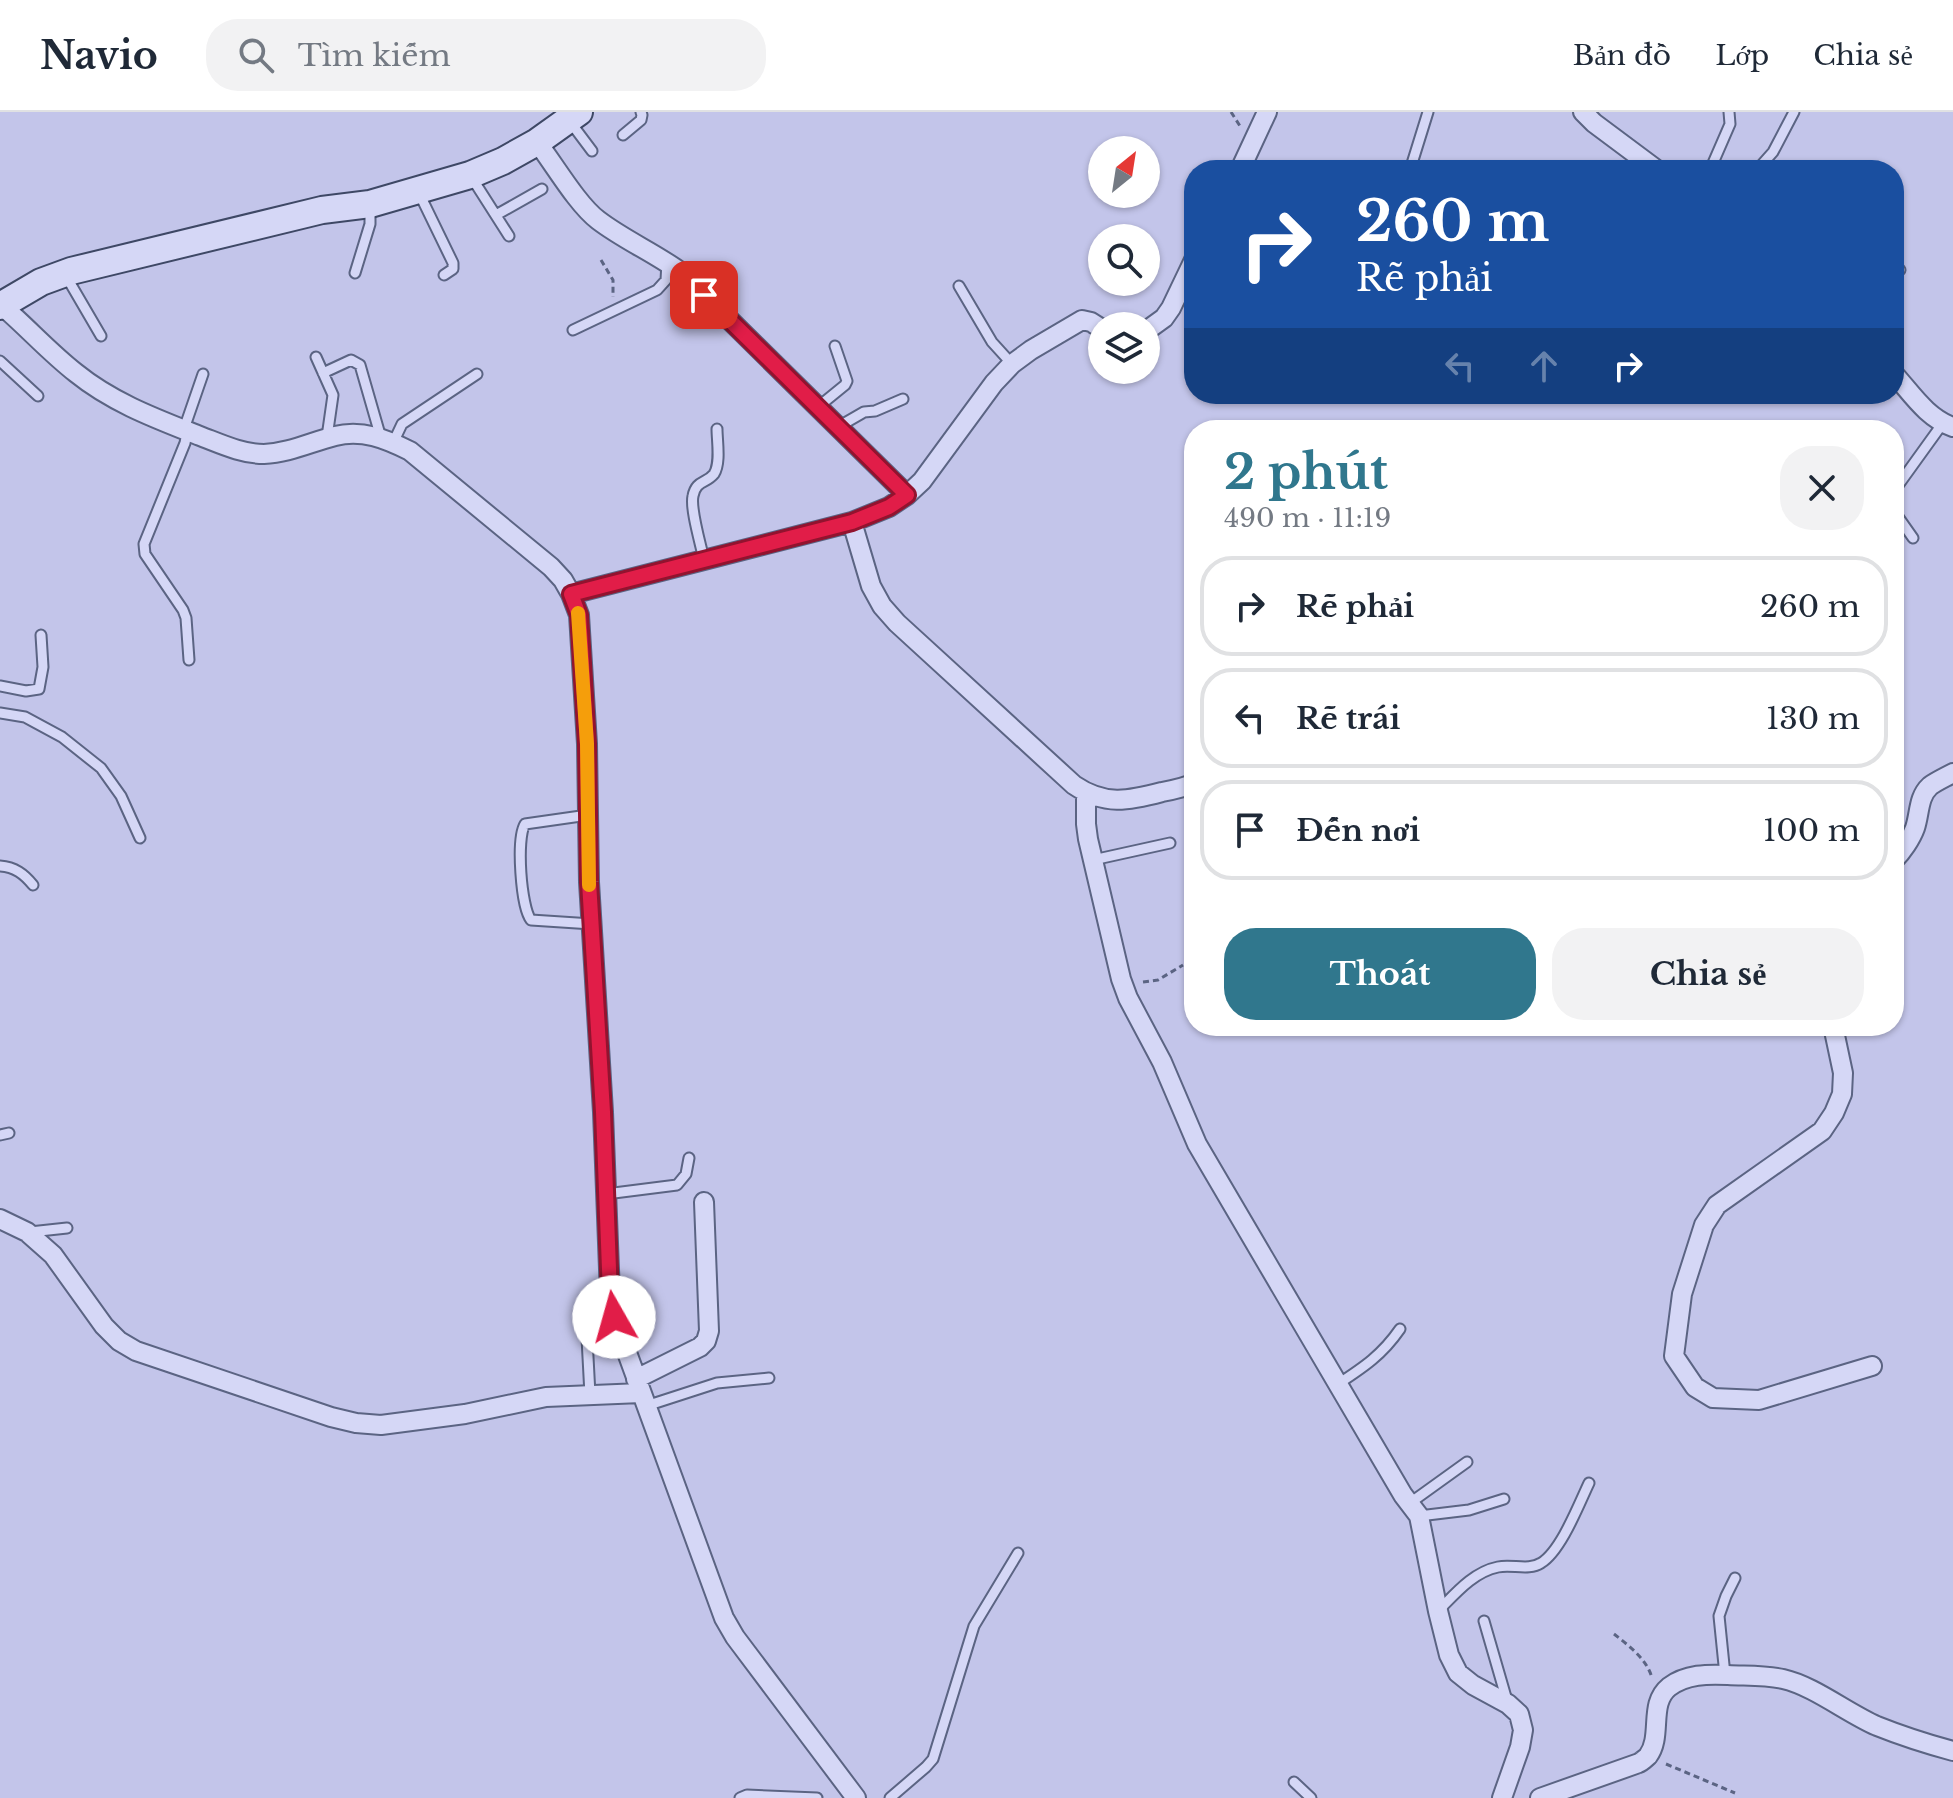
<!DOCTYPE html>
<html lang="vi">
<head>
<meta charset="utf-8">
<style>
	:root { --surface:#fff; --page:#f2f2f3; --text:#1f2937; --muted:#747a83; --line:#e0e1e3; --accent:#30778d }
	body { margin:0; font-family:"Libre Baskerville",serif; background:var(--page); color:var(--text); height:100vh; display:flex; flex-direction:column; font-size:30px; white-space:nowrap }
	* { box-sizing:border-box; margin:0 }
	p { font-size:26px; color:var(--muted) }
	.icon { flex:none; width:44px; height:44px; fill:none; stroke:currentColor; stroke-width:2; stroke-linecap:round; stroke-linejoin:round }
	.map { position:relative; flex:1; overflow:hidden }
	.drawer { position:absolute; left:1184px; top:308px; width:720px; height:616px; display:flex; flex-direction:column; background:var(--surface); border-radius:32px; box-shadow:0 2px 6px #0004 }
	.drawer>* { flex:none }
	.hud { position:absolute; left:1184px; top:48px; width:720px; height:244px; border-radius:32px; box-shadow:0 2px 6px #0004; background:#1a4fa0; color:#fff; overflow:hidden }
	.needle { width:52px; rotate:30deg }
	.controls { position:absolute; left:1088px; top:24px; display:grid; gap:16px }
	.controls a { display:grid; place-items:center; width:72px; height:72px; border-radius:50%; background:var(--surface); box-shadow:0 2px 6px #0004; font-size:40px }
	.pin { position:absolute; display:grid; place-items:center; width:68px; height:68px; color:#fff; margin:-34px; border-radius:16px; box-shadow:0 4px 12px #0006 }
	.me { position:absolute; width:88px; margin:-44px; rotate:353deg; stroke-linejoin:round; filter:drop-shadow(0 0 6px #0008) }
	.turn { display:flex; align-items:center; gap:28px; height:168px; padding:0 40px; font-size:36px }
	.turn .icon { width:104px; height:104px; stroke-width:2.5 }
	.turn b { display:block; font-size:56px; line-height:68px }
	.lanes { display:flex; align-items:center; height:76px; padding:0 40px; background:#0003; justify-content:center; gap:40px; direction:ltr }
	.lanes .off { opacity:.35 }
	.round { display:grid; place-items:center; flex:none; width:84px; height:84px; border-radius:32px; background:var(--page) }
	.head { display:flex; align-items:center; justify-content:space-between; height:136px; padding:0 40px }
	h1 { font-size:48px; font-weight:700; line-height:60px; color:var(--accent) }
	.cta { display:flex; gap:16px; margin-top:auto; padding:16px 40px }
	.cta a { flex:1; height:92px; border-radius:32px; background:var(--accent); color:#fff; font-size:32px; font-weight:700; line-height:92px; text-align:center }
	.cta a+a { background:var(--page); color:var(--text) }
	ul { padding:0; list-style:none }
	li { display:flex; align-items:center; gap:24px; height:100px; margin:0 16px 12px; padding:0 24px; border:4px solid var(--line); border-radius:32px }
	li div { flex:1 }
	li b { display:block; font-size:30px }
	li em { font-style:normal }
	header { display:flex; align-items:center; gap:48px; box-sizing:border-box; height:112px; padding:0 40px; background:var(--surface); border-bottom:2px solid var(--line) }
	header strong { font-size:38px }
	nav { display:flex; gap:44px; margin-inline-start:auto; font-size:28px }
	.search { width:560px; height:72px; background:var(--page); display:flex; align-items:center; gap:20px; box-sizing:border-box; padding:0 28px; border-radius:32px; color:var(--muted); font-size:30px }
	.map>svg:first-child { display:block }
</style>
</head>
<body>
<header>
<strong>Navio</strong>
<div class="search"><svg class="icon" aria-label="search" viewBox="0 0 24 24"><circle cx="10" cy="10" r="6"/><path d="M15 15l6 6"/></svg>Tìm kiếm</div>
<nav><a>Bản đồ</a><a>Lớp</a><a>Chia sẻ</a></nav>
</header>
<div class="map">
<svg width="1953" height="1686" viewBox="0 0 1953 1686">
	<rect width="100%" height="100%" fill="#c3c5ea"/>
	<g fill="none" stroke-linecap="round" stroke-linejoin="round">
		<g stroke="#5b6483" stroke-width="13">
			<path id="lane" d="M571,11L592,39
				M623,23L641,8L642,3L641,0
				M1410,58L1428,0
				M1710,58L1730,12L1729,0
				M1757,58L1773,40L1794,0
				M472,66L509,124
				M419,81L453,151V157L444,163
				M496,103L542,77
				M1894,151L1900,158
				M355,161L370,112V95
				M66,164L101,224
				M959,174L992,230L1012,252
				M573,218L657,178L666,168L667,150
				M316,245L333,283L327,325
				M0,249L38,284
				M323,261L351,248L360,253L381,326
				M818,295L845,273L847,269L835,234
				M838,315L864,300L875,299L903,287
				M393,331L402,312L477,262
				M1894,379L1943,311
				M1894,399L1913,426
				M704,448C701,433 690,397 693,384C696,368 706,372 714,362C721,351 717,329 717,317
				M189,548L186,506L183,498L145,442L144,432L185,331L186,326L184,317L203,262
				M0,574L26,579L39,577L43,555L41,523
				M0,601L25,605L62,625L101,656L121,684L140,726
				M588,703L525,712C516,727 521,795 531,808L592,812
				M1093,748L1170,731
				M0,754C15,755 24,762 33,773
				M0,1023L9,1021
				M606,1082L677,1073L686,1062L689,1046
				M30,1120L67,1116
				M587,1226L590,1283
				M1338,1272C1364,1255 1382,1243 1400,1217
				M646,1294L717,1271L769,1266
				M1410,1391L1467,1350
				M1419,1404L1469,1398L1504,1387
				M1438,1499C1455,1482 1473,1460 1498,1455C1512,1452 1529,1459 1541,1451C1561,1439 1579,1392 1589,1371
				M1484,1509L1508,1592
				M1725,1563L1719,1504L1726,1484L1735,1466
				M1294,1670L1311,1686
				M740,1686L747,1683L817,1686
				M890,1686L926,1655L933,1647L974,1514L1018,1441"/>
		</g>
		<g stroke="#5b6483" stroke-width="22">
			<path id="street" d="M1583,0L1594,11L1657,58
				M537,30C554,52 577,92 598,108C624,128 655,141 682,161L907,383
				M1240,58L1267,0
				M0,192C26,214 49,240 76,261C113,291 157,307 200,324C221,332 242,342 264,342C289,341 311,330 335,324C362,317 386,327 410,339L551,455L563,468L571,482L579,503L587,632L589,770L603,1000L610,1183L614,1205L724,1506L735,1525L856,1686
				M1146,219L1164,206L1171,196L1194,148
				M1894,262C1912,282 1927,306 1953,315
				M852,410L871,474L882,494L897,511L1074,673C1105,694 1128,689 1162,680C1173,678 1184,676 1194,671
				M571,482L852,410L889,395L907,383L922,369L994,271L1012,252L1031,238L1082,208L1091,210L1102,217
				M1086,681V712L1088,727L1121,867L1128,886L1162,950L1197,1032L1403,1383L1419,1404L1438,1499L1449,1543L1458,1561L1473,1573L1508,1592L1519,1602L1523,1618L1520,1635L1502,1686
				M1894,748C1902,740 1911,727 1915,716C1920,701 1918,685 1930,674C1937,669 1946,665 1953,661
				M1833,914L1843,961L1842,982L1834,1001L1822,1019L1717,1093L1704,1113L1682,1182L1674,1244L1695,1275L1713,1286L1759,1288L1872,1254
				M0,1107L27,1120L53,1143L104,1214L119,1229L136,1239L331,1305L356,1311L381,1313L465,1302L546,1285L641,1281
				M636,1267L700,1235L706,1229L709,1219L704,1090
				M1540,1686L1639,1651C1640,1651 1647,1645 1648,1644C1663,1624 1648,1592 1669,1575C1686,1562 1708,1562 1728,1563C1746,1564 1765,1563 1783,1567C1814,1574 1847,1601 1877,1614C1902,1624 1927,1632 1953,1639"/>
		</g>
		<g stroke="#3e4865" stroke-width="30">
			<path id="secondary" d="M0,194L41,170L71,159L322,98L370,92L470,63L503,49L537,30L579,0"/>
		</g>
		<path stroke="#5b6483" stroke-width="3" stroke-dasharray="6 4" stroke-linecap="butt" d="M1231,0L1240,14
			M601,148L613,168V185
			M1143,870L1158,868L1183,853
			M1614,1522C1629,1534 1647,1547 1652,1566
			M1666,1652L1735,1681"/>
		<use href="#lane" stroke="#d5d7f6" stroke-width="9"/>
		<use href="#street" stroke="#d5d7f6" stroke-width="18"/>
		<use href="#secondary" stroke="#d5d7f6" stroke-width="26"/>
	</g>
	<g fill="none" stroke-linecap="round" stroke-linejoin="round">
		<g stroke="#92132f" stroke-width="20">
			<path id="route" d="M614,1205L610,1183L603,1000L589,770L587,632L579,503L571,482L852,410L889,395L907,383L704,183"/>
		</g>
		<use href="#route" stroke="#e11d48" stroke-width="14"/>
		<path stroke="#f59e0b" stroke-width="14" d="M578,501L587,632L589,773"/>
	</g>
</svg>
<div class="controls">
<a><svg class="needle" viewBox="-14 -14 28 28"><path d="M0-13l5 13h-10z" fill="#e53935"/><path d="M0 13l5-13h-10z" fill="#747a83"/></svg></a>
<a><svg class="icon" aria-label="search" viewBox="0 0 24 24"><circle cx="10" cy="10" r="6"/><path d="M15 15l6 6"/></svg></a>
<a><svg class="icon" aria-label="layers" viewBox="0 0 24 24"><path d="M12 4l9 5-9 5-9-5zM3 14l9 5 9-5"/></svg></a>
</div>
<div class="pin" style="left:704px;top:183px;background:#d93025"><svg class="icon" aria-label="arrive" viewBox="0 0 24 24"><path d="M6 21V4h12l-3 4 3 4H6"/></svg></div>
<svg class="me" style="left:614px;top:1205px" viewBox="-20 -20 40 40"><circle r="19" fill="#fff"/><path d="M0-13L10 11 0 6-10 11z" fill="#e11d48"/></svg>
<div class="hud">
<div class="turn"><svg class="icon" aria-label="right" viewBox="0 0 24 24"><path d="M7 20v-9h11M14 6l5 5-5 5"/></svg><div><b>260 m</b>Rẽ phải</div></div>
<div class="lanes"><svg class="icon off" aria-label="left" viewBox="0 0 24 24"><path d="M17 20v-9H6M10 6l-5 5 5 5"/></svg><svg class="icon off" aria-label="ahead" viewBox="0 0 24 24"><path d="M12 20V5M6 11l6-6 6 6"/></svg><svg class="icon" aria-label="right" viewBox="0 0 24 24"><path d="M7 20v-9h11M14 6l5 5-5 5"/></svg></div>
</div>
<section class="drawer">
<div class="head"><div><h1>2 phút</h1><p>490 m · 11:19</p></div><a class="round"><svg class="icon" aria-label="close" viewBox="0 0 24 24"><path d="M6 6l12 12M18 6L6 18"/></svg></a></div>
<ul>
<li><svg class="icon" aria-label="right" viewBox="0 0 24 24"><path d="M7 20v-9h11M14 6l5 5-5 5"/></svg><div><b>Rẽ phải</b></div><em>260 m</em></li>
<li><svg class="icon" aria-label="left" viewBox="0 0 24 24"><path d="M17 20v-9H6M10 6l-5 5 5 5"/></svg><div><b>Rẽ trái</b></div><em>130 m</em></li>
<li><svg class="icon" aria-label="arrive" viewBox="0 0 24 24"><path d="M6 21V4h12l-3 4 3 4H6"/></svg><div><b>Đến nơi</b></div><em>100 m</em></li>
</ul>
<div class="cta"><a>Thoát</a><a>Chia sẻ</a></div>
</section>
</div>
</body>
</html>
